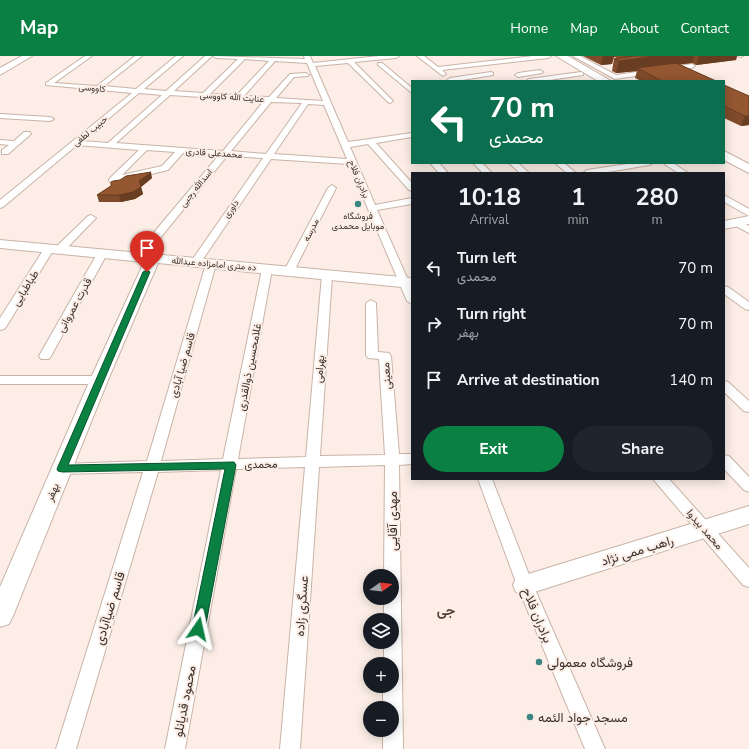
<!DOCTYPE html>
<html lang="en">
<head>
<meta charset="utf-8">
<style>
	:root { --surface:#171b24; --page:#20242c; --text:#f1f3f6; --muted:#9ea1a6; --accent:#0b8043 }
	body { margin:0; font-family:"Nunito Sans",Vazirmatn,sans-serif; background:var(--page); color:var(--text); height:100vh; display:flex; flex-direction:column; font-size:15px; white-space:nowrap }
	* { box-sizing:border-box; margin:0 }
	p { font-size:13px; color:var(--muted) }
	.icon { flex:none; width:22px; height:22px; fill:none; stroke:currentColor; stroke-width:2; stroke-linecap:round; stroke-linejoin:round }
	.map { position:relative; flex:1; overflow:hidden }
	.side { position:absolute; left:411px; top:116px; width:314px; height:308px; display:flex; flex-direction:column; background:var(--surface); border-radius:0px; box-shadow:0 2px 10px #0003 }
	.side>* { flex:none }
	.top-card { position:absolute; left:411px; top:24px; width:314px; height:84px; border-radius:0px; box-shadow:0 2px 10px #0003; background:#0b6e4f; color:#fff; overflow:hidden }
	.needle { width:26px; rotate:76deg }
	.controls { position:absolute; left:363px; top:513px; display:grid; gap:8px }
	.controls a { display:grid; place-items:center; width:36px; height:36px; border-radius:50%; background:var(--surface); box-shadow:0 2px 10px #0003; font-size:20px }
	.pin { position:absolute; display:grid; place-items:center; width:34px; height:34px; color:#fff; margin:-41px -17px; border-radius:50% 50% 50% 0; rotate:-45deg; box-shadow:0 0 4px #0007 }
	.pin .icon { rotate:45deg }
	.me { position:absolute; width:44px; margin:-22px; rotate:11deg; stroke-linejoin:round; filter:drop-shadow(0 0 3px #0008) }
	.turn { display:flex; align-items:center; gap:14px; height:84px; padding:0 12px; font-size:18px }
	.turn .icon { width:52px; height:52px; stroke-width:2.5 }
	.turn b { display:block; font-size:28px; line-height:34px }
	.eta { display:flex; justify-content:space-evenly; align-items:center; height:68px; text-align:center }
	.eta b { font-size:24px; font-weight:700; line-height:28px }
	.button { display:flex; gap:8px; margin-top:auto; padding:8px 12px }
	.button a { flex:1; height:46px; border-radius:24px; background:var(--accent); color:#fff; font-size:16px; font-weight:700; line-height:46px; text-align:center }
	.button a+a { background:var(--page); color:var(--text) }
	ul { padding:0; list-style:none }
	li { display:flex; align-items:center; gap:12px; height:56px; padding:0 12px }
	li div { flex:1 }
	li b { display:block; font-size:15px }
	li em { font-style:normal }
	header { display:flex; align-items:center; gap:24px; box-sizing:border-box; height:56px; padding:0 20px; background:var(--accent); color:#fff }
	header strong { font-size:19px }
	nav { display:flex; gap:22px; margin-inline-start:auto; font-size:14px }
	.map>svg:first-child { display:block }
</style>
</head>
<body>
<header>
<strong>Map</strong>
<nav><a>Home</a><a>Map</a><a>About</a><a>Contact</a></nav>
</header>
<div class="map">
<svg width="749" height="693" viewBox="0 0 749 693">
	<rect width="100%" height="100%" fill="#fceee6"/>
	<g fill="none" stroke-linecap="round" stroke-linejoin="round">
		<g stroke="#c9b3a7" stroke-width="2">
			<path id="lane" d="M738,0H743L741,1Z"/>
		</g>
		<g stroke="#c9b3a7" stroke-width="2">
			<path id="street" d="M85,0H92L54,27L97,30L135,0H142L104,30L136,33L176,0H183L144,33L166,35L205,0H212L174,35L203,37L238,3L216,2L213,0L305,3L304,0H310L313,7L379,0H399L396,2L354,6L393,45L390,47L388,46L348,7L315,10L348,86L412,77V81L376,87L412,127V135L409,134L368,88L350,91L375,149L412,142V148L377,154L412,233V248L407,245L349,108L271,103L199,209L195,210L190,207L263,102L227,100L143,203L139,204L134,201L135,199L219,99L183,97L168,114L113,127L110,126L109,124L110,122L139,94L77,89L3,151L0,152V144L132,37L46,29V27ZM245,3L269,5L237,39L210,38ZM275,5L307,7L323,45L276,42L294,21L308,20L309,19L306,17L290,18L269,41L244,40ZM139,37L162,39L108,87L82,85ZM170,39L264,45L223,95L116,87ZM271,46L302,47L266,98L231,95ZM308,48L324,49L347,103L274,98ZM147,94L175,96L162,110L122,119Z
				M417,0H424L438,11L533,0H551L548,2L442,14L446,18L443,20Z
				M573,0H580L616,19L692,8L695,10L692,12L615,23Z
				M378,7H382L412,32V37L378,9Z
				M540,14L543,16L542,17L518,21L515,19L518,17Z
				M491,16L493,17V19L456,25L447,24L450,22Z
				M581,16L583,17V19L543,25H526L529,23Z
				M0,58L50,61L54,63L50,65L0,62Z
				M24,76H30L31,78L8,98H2V94L9,89L0,88V84L14,85Z
				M430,107H439L448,117H439Z
				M473,107H482L492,117H483Z
				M509,107H518L529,117H520Z
				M555,107H564L576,117H567Z
				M634,107H653L649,109L602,117H583L587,114Z
				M663,107H673L688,117H678Z
				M332,129L336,132L294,215L293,217H285L284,215L328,132Z
				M724,139L749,153V160L724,146Z
				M91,159L96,162L94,164L63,196H55L54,194L55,192L88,160Z
				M737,164L749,170V177L734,169L732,167Z
				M49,190L54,193L6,271L4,273L0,274V262L44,193Z
				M102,195L107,198L51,300L49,303H41L39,300L97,198Z
				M211,205L216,208L161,405L223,403L262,213L267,210L272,213L238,403L306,401L322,219L327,216L332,219L320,400L385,399L379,303L368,302L366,299V247L371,244L376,247L378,296L389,297L391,300L399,398H412V408L399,409L403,693H383V674H392V652H383V630H392V608H384V586H392V564H384V542H392V520H384L385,409L319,411L300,693H280L305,411L236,413L185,693H165L221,414L158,416L76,693H56L143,416L62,418L57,417L55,413L57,409L62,408L147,405L206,208Z
				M724,230L728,231L749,246V254L745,253L724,238Z
				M0,320H99L103,321L105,324L103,327L99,328H0Z
				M724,325L728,326L749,345V356L744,355L724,336Z
				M724,399L729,400L749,421V436L744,434L724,413Z
				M478,423H492L533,529L605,693H585L517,529Z
				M653,423H669L749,512V531L743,529Z"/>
		</g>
		<g stroke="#c9b3a7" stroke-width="2">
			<path id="secondary" d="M22,0H32L0,19V12Z
				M749,160V168L724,173V165Z
				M0,184L412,222V232L158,207L108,324L13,560L9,568L0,571V531L90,324L144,206L0,192Z
				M749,450V468L525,539L516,536L513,529L516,522L525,519Z"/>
		</g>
		<g stroke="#c9b3a7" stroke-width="2">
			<path id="primary" d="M556,0H568L611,25H598Z
				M724,95L749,108V117L724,104Z"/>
		</g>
		<use href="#lane" fill="#fff" fill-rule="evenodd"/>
		<use href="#street" fill="#fff" fill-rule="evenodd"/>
		<use href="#secondary" fill="#fff" fill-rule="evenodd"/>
		<use href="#primary" fill="#fff" fill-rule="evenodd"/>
	</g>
	<path fill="#7f4b2a" d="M583,0H737L736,4L696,9L692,7L679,8L716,25H641L635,22L637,15L616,17L612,15L614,3L617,2L614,1L612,8L601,9Z
		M724,29L749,40V69L741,70L724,62Z
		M152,122L141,131L143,138L135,143L121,146H99L97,139L120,124Z"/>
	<path fill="#683d22" d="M603,0H614L612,8L601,9Z
		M626,0H694L692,7L640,14L637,12V15L616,17L619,5L625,4Z
		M699,0H737L736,4L696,9Z
		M745,60H749V69L741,70Z
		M151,116L152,122L141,131L143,138L135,143L121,146L119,139Z"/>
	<path fill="#945731" stroke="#683d22" d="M634,0H657L619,5L614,3Z
		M676,7L716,25H662L637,12Z
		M724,29L749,40V60H745L724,50Z
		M151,116L139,125L141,131L133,136L119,139H97L111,130V126L113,125L120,124L126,120Z"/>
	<path fill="#0b8043" stroke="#07532c" d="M147,214L150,216L68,409L234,406L236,409L205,573L203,577L198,579L194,577L192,573L225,413L62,416L58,415L57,413L143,216Z"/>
	<g fill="#3c8582" stroke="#fceee6" stroke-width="1.5">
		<circle cx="358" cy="148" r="4"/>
		<circle cx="539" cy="606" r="4"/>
		<circle cx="530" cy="661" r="4"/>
	</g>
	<g text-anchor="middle" stroke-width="4" stroke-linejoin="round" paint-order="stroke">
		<g font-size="9" fill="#3b322d" stroke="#fceee6">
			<text transform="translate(92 32) rotate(5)" y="3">کاووسی</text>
			<text transform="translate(232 41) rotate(4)" y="3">عنایت‌ الله کاووسی</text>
			<text transform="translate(90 75) rotate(-40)" y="3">حبیب لطفی</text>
			<text transform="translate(214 97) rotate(4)" y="3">محمدعلی قادری</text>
			<text transform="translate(359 123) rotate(67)" y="3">برادران فلاح</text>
			<text transform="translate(196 132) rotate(-51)" y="3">اسدالله رجبی</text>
			<text transform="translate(231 153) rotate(-55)" y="3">داوری</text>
			<text transform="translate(311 174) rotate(-63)" y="3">مدرسه</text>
			<text transform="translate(214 208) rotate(5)" y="3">ده متری امامزاده عبدالله</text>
		</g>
		<g font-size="9" fill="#3b322d" stroke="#fceee6">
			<text x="358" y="163">فروشگاه<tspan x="358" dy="10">موبایل محمدی</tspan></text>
		</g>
		<g font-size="11" fill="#3b322d" stroke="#fceee6">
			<text transform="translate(25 232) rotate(-58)" y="4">طباطبایی</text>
			<text transform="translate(74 249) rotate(-61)" y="4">قدرت عمروانی</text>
			<text transform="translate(182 309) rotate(-74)" y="4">قاسم ضیا آبادی</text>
			<text transform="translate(249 311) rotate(-79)" y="4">غلامحسین ذوالقدری</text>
			<text transform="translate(319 313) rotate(-85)" y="4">بهرامی</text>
			<text transform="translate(386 320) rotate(-94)" y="4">معینی</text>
			<text transform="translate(261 408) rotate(-1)" y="4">محمدی</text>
			<text transform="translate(52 436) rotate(-67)" y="4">بهفر</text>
			<text transform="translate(705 473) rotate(49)" y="4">محمد بیدوا</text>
		</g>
		<g font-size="13" fill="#3b322d" stroke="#fceee6">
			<text transform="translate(392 465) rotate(-90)" y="5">مهدی آقایی</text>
			<text transform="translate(637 494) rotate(-17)" y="5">راهب ممی نژاد</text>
			<text transform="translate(301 550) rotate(-86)" y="5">عسگری زاده</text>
			<text transform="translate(109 552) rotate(-73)" y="5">قاسم ضیاآبادی</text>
			<text transform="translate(538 559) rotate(67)" y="5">برادران فلاح</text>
			<text transform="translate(184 645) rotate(-79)" y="5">محمود قدیانلو</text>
		</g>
		<g font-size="13" fill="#3b322d" stroke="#fceee6" text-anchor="start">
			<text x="547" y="611">فروشگاه معمولی</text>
			<text x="538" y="666">مسجد جواد الئمه</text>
		</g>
		<g font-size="14" font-weight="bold" fill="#544238" stroke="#fceee6">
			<text x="446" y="559">جی</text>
		</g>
	</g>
</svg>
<div class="controls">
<a><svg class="needle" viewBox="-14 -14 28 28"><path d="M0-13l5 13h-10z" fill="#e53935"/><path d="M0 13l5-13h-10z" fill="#9ea1a6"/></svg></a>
<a><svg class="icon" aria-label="layers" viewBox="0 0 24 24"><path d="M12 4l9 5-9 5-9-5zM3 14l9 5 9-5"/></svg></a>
<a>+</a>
<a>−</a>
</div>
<div class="pin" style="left:147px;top:216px;background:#d93025"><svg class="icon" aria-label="arrive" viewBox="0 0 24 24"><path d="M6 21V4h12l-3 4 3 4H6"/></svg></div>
<svg class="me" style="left:198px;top:573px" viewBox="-20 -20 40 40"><path d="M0-17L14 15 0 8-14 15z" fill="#0b8043" stroke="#fff" stroke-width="4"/></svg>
<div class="top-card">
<div class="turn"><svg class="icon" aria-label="left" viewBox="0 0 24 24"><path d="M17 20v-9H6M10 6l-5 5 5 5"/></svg><div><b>70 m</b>محمدی</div></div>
</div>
<section class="side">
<div class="eta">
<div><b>10:18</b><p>Arrival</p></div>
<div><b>1</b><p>min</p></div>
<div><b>280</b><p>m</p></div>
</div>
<ul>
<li><svg class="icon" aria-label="left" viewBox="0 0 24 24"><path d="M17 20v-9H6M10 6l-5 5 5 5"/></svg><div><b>Turn left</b><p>محمدی</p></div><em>70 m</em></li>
<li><svg class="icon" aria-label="right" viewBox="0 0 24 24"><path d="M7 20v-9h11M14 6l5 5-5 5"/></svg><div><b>Turn right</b><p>بهفر</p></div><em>70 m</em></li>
<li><svg class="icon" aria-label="arrive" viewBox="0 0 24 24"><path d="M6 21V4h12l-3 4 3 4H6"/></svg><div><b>Arrive at destination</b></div><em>140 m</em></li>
</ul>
<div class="button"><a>Exit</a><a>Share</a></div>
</section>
</div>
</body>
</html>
